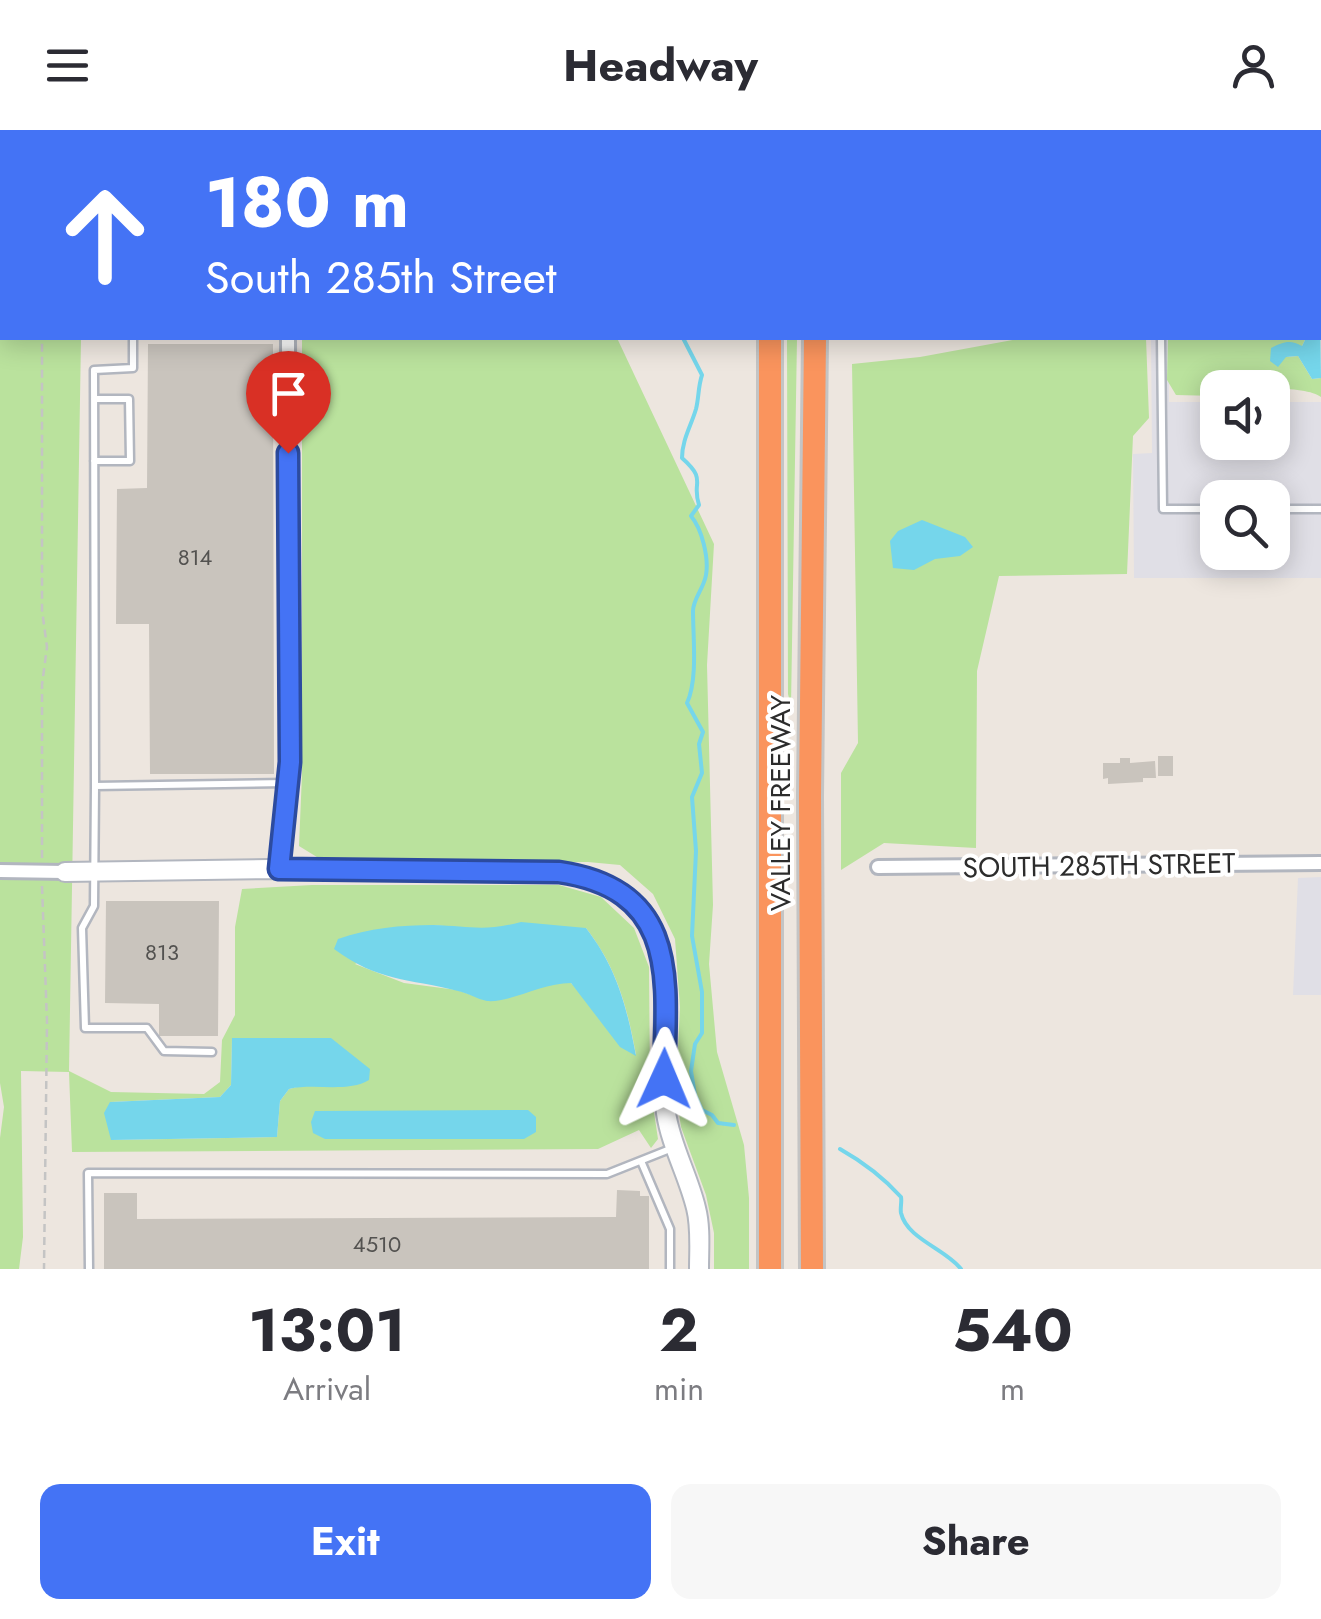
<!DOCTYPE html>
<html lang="en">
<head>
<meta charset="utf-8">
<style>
	:root { --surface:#fff; --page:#f7f7f7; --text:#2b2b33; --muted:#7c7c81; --accent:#4473f5 }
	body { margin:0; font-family:Jost,sans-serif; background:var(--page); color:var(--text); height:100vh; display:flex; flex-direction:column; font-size:38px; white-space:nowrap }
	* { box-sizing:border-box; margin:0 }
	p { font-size:32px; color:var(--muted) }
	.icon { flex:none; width:55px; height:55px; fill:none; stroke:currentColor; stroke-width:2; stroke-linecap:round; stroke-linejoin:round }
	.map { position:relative; height:1139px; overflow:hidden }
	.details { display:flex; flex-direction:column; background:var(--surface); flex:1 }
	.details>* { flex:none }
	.guide { position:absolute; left:0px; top:0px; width:1322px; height:210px; box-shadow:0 5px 25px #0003; background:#4473f5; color:#fff; overflow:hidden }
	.buttons { position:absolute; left:1200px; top:240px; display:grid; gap:20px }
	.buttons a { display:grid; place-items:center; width:90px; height:90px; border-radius:20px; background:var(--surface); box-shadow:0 5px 25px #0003; font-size:50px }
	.pin { position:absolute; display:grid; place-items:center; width:85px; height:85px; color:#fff; margin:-102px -42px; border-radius:50% 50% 50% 0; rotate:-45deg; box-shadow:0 0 10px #0007 }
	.pin .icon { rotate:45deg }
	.me { position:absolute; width:110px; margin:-55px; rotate:1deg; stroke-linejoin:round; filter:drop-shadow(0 0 8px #0008) }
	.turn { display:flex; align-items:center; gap:35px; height:210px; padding:0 40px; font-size:45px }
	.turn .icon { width:130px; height:130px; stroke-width:2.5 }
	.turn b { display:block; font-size:70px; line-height:85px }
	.eta { display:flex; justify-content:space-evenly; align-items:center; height:170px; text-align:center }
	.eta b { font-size:60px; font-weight:700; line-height:70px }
	.button { display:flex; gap:20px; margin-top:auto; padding:20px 40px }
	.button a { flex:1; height:115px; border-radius:20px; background:var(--accent); color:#fff; font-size:40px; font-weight:700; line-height:115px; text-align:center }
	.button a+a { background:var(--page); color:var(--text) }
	header { display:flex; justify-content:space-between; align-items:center; height:130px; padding:0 40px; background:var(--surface); font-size:45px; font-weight:700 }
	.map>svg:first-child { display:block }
</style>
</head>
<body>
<header><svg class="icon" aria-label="menu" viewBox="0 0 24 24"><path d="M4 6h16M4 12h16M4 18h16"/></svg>Headway<svg class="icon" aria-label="person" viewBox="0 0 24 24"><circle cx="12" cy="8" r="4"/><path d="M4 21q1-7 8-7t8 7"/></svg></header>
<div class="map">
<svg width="1321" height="1139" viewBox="0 0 1321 1139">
	<rect width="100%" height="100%" fill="#ede6df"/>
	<path fill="#e0dfe6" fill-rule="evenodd" d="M323,0H659L323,2Z
		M874,0H1321V175L1320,2Z
		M1151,208H1169V272H1217L1218,312H1272L1273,272H1321V448H1134L1133,324L1152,323ZM1218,368H1272V422H1218Z
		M1321,747V865H1293L1298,748Z"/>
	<path fill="#bae29d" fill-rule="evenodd" d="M0,0H280L2,2V208H81L69,941L111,962L204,964L220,952L222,910L235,885V797L242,759L312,755H559L601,767L634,798L649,837L650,956L658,1009L651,1018L639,1000L598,1019L72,1022L69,942L21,941L23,1107L19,1139H0V1008L4,977L0,953ZM432,795L491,800L586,798C617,838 627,876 636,925L571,853H550L489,871L457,860L404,853L355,834ZM232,908L305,955L289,959L280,971L277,1007L111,1010L110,972L220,967L231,955Z
		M302,208H617L714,414L707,535L713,775L709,834L717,922L744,1015L749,1068V1139H714V1103L706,1065L681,997L676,963L680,877L675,809L653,764L620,735L588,732H325L299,716L302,644Z
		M787,208H797L791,576L788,564Z
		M1023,208H1146L1149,288L1133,306L1127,444L999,446L977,541L976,718L884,713L841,740V643L858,613L852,234L920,227Z
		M1168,208H1306L1302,216L1286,227L1298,226L1312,249L1321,248V267C1307,255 1239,258 1218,258L1217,266L1176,265L1167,250Z"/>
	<path fill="#75d6eb" d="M1320,185L1321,248L1312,249L1298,226L1286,227L1278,237L1270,231L1271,218C1283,212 1290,209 1302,216L1306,208H1320Z
		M922,390L965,407L973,417L960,426L935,429L914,440L893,438L890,411L898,401Z
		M521,792L586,798C617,838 627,877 636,926L620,917L571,853C542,853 510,873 487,871C477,869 468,863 458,861C407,848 379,852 334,819L338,809C369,798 401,795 433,795C470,796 483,802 521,792Z
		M232,908H331L370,939L369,950C348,963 314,953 289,959L280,971L277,1007L111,1010L104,983L110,972L220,967L231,955Z
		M528,980L536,987V1002L524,1009H325L313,1003L311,992L315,981Z"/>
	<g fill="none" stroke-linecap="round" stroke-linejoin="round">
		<path stroke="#75d6eb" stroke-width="4" d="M694,2L696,0
			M683,208L702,245C698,257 699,267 696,279C691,296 682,310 682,328C708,351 691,351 699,375L691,386C702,399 709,428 706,445C704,458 693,469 693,481C693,508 698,549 687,573L703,602L699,614L702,643L692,667L696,721L692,806L702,862V903L695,914L691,941L695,965L702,980L712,985L718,993L734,995
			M840,1019C863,1032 883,1047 901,1067C902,1072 900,1078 901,1083C907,1109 946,1119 961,1139"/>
	</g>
	<path fill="#c9c4bd" d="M148,214H273L274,644H150L149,494H116L117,359L147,358Z
		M1158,626H1173V646H1158Z
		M1120,628H1130V633L1155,631L1156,648H1143V652L1108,654V648L1103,649V633H1120Z
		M106,771H219L218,906H159V874L105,873Z
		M617,1060L640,1061V1066H649V1139H104V1063H137V1089L616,1087Z"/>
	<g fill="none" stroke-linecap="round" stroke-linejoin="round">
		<g stroke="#b2b6bf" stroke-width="11">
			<path id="lane" d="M1254,0V2
				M336,2V0
				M647,2V0
				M1049,2V0
				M1161,2V0
				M1320,164H1321
				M1161,208L1163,379H1218
				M94,269H129L130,331H94
				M1272,379H1321
				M95,656L94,240L133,238V208
				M212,922L164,921L147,898H85L82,798L94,776L95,656L286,653
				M641,1031L670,1099V1139
				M89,1139L88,1043L607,1044L670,1019"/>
		</g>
		<g stroke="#b2b6bf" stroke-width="18">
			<path id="street" d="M298,2V0
				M878,737L1321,733
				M279,739L290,632L288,208
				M0,741L65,742"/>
		</g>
		<g stroke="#b2b6bf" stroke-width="22">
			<path id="secondary" d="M65,742L269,739L559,742C707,764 650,882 666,983C671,1016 688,1045 696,1078C701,1097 699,1119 699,1139"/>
		</g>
		<g stroke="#c4c4c4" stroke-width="28">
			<path id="highway" d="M769,0V2
				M817,2V0
				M770,208V1139
				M812,1139L810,666L815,208"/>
		</g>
		<path stroke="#c4c4c4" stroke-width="2.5" stroke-dasharray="8 5" stroke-linecap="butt" d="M44,2V0
			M42,728V555L47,517L42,480V208
			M42,756L47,892L44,1139"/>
		<use href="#lane" stroke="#fff" stroke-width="6"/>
		<use href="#street" stroke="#fff" stroke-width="12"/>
		<use href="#secondary" stroke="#fff" stroke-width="18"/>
		<use href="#highway" stroke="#fa945d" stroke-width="22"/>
	</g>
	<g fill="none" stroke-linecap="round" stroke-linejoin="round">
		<g stroke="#2c4b9f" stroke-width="25">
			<path id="route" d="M288,323L290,632L279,739L559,742C682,760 666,853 664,949"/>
		</g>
		<use href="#route" stroke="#4473f5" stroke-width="18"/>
	</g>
	<g text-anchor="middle" stroke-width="8" stroke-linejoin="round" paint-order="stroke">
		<g font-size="22" fill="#535250">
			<text x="195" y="435">814</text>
			<text x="162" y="830">813</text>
			<text x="377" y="1122">4510</text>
		</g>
		<g font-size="28" fill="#2c2c2c" stroke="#fff">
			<text transform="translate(780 673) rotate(-90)" y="10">VALLEY FREEWAY</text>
			<text transform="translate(1099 735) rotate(-1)" y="10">SOUTH 285TH STREET</text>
		</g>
	</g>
</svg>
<div class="buttons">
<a><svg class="icon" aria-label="sound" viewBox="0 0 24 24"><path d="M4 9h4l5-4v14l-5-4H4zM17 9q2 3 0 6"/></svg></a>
<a><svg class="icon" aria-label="search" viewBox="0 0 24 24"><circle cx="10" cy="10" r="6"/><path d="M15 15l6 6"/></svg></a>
</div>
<div class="pin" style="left:288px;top:323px;background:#d93025"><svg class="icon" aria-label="arrive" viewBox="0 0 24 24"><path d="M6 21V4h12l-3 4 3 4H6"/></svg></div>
<svg class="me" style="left:664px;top:949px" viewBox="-20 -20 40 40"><path d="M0-17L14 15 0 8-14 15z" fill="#4473f5" stroke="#fff" stroke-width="4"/></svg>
<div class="guide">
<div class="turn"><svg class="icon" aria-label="ahead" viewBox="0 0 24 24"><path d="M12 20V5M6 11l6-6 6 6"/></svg><div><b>180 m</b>South 285th Street</div></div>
</div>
</div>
<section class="details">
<div class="eta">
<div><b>13:01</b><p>Arrival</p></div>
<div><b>2</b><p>min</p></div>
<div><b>540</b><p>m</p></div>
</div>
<div class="button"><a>Exit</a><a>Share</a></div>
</section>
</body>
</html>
